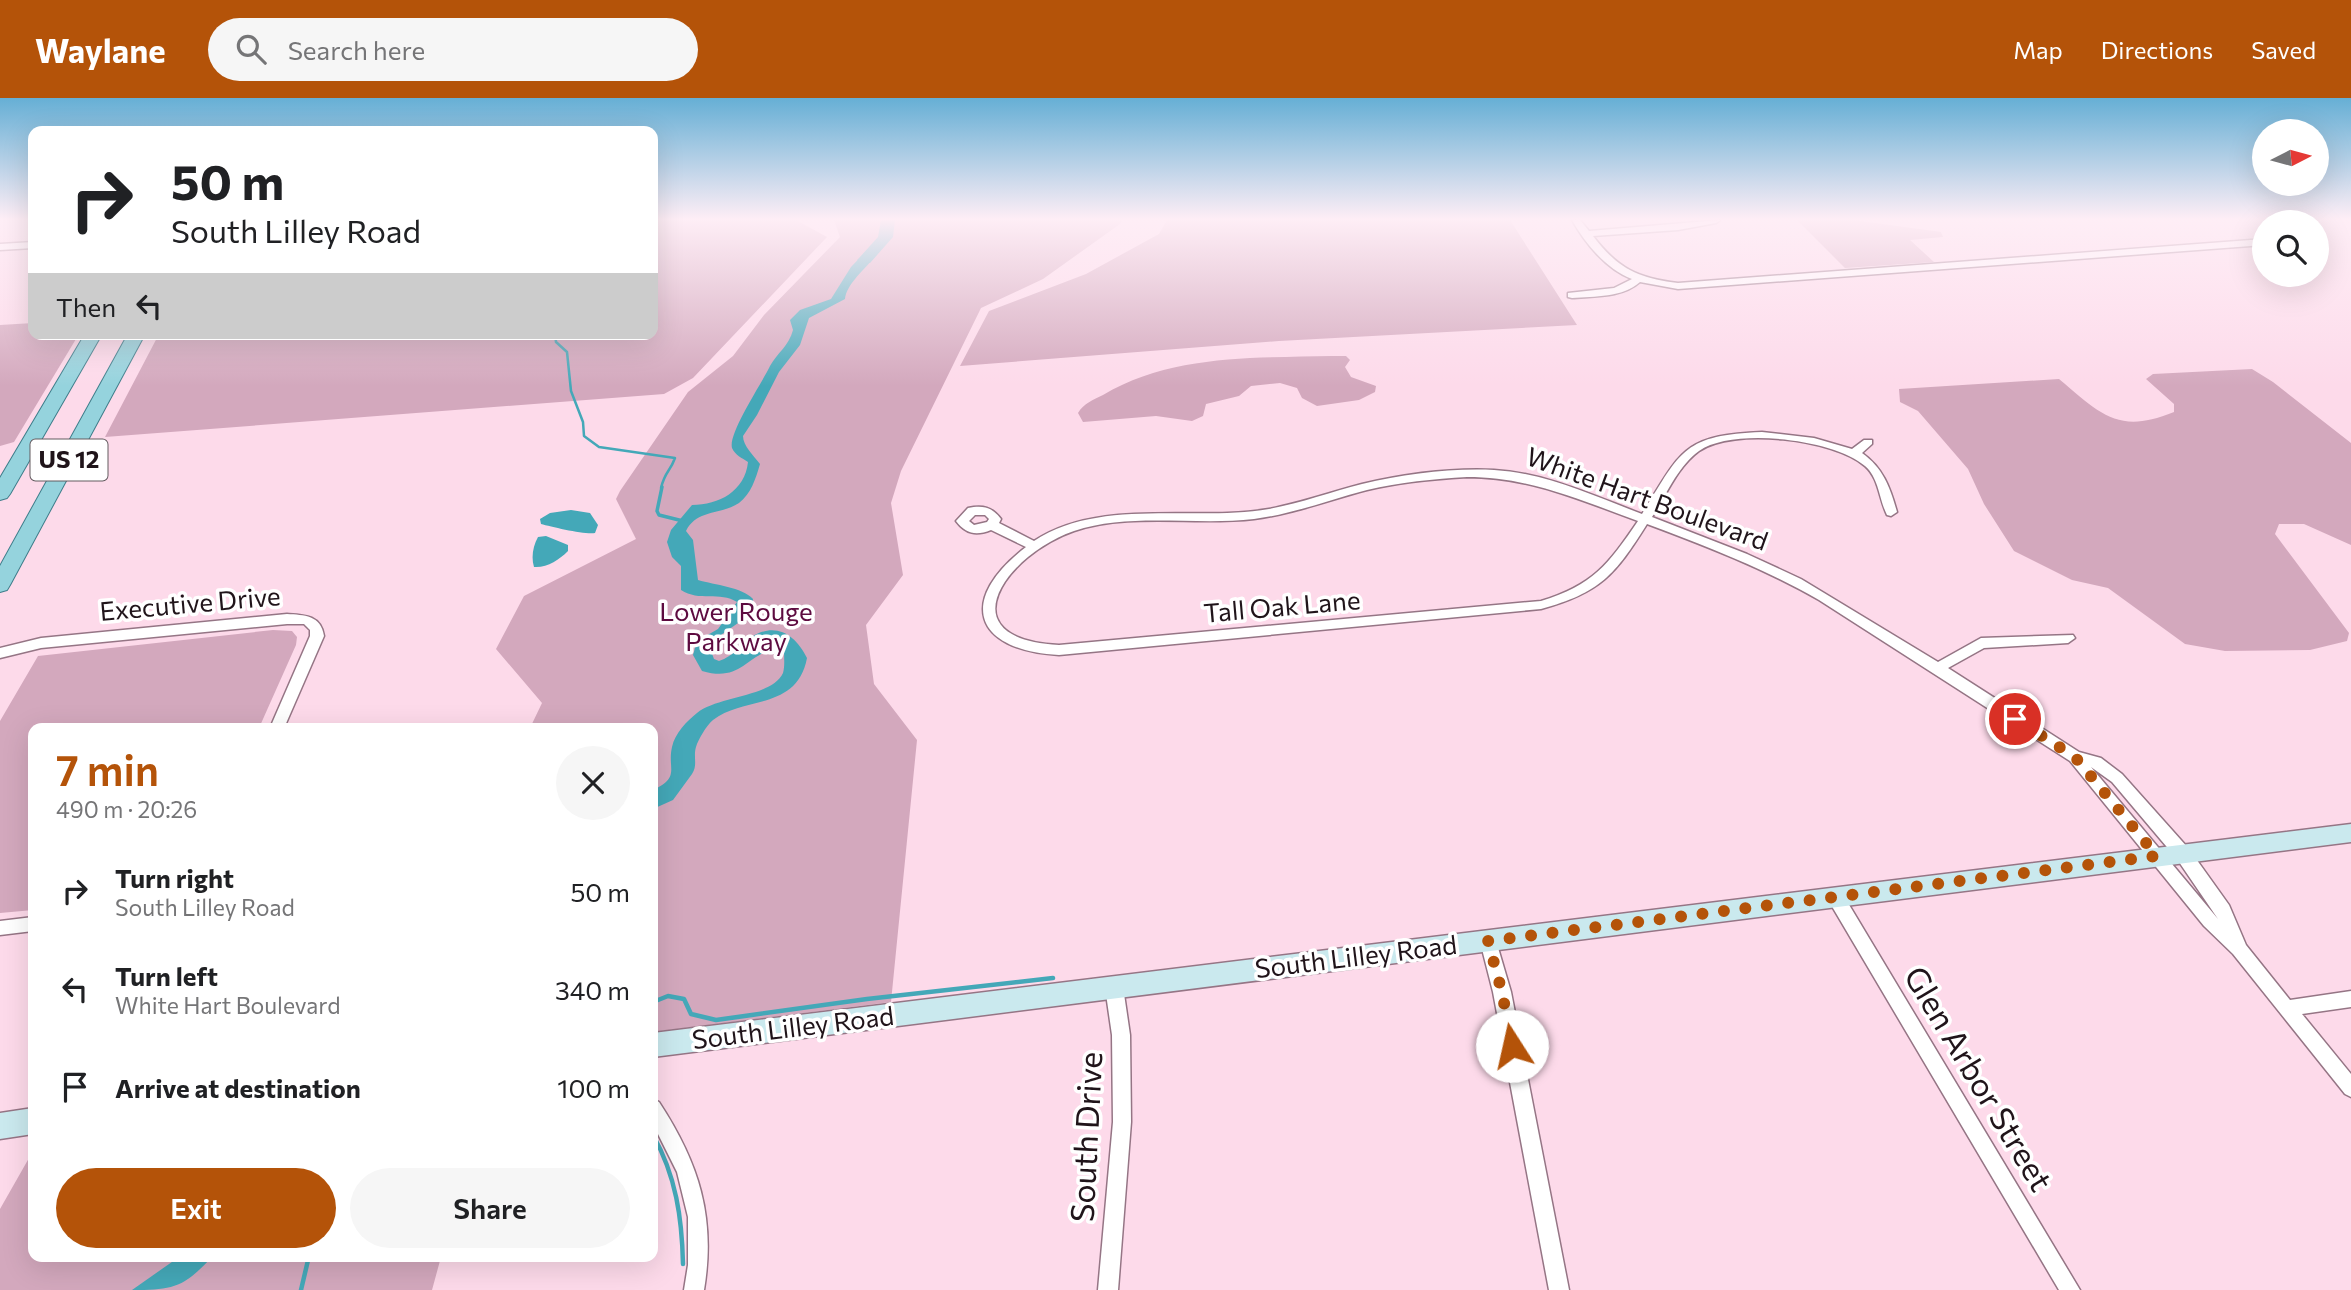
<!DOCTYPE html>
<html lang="en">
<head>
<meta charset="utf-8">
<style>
	:root { --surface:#fff; --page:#f6f6f6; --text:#202124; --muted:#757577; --accent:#b45309 }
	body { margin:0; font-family:Commissioner,sans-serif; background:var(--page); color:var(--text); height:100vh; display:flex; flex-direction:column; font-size:26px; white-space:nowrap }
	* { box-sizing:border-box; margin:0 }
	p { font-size:23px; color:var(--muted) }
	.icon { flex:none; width:38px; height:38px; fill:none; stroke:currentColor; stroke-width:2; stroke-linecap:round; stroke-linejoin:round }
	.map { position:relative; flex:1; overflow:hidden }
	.drawer { position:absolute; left:28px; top:625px; width:630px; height:539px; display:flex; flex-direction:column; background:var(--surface); border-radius:14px; box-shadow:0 7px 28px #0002 }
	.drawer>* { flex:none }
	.banner { position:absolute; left:28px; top:28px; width:630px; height:214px; border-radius:14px; box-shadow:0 7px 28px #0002; background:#fff; color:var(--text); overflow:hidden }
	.needle { width:46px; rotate:84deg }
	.tools { position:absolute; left:2252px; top:21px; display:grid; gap:14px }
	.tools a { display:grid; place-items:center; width:77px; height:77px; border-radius:50%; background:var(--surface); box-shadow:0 7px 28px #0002; font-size:35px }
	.pin { position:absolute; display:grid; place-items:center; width:60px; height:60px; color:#fff; margin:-30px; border:4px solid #fff; border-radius:50%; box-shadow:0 2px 7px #0007 }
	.me { position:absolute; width:77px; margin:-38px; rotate:350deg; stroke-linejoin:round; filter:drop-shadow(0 0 5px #0008) }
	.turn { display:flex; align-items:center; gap:24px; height:147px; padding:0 28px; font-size:32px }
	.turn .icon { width:91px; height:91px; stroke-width:2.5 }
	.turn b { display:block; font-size:49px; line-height:60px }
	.then { display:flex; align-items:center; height:66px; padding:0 28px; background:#0003; gap:14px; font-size:26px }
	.round { display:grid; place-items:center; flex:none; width:74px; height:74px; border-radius:37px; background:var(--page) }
	.overview { display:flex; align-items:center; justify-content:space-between; height:119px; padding:0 28px }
	h1 { font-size:42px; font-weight:600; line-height:52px; color:var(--accent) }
	.action { display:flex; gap:14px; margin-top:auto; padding:14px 28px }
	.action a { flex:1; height:80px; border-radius:42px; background:var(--accent); color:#fff; font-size:28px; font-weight:600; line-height:80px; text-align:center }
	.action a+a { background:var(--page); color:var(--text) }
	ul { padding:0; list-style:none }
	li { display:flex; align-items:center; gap:21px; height:98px; padding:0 28px }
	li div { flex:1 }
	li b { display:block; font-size:26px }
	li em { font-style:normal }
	header { display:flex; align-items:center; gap:42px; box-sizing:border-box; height:98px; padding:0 35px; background:var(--accent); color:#fff }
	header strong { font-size:33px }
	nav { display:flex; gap:38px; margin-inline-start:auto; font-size:24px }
	.search { width:490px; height:63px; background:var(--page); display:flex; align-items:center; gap:18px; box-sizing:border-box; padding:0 24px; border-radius:38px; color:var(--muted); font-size:26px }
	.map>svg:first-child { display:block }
</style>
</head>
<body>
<header>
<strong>Waylane</strong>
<div class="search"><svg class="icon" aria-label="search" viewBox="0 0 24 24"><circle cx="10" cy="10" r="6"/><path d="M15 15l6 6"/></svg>Search here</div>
<nav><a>Map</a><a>Directions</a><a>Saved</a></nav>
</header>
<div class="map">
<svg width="2351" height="1192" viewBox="0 0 2351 1192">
	<rect width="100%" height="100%" fill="#fddaea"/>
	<path fill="#d3a8bd" d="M653,122H796L827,139L693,280L664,296L105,339L159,236H653Z
		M834,122H1122L1120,126L1043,181L981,210L901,373L891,405L903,477L866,527L874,586L917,642L891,904L653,934V630H530L542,605L496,551L524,498L636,441L616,401L620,393L688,294L733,258L764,217L840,139Z
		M1167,122H1510L1577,227L1279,243L960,268L989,213L1086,176L1159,136Z
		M1797,122H1853L1941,134L1943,139L1910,142L1934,164L1845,170Z
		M33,225V236H79L14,344L0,348V227Z
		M1332,258H1346L1350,262L1345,269L1351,279L1376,288L1375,294L1359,302L1317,308L1302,300L1297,290L1280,285L1251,288L1239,298L1206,306L1203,318L1192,323L1156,318L1083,324L1078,315C1084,305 1093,302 1103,297C1172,256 1255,260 1332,258Z
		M2252,271L2273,284L2351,345V447L2304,426H2279L2275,436L2349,535L2347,543L2310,552L2225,553L2185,546L2108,490L2072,482L2014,453L1984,406L1968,371L1918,313L1900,304L1899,291L2059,281C2101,316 2118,337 2174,314V306L2146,281L2153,276Z
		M273,532L292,533L297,539L296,547L259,630H33V812L0,815V623L38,558Z
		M33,1053V1158L441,1159L432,1192H0V1111Z"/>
	<path fill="#44a8b8" d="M886,139C883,159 847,180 845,201L809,220L800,247L779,274L757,317L743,338C743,348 754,358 760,366C756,380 751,396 739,405C721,417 697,411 686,433L693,442L698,482C715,487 742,489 753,501C753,521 727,530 714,543L711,553L714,561L719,563C734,558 737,549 750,540C775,523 795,536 807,560C797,613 743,598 713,622C706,628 698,642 696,649C693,659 698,667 692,676L673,702L653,711V692C681,679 667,671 672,649C675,635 687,623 697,615C718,598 772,599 783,575C785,568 784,560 784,553L779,550C746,555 743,585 702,573L693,557L697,543L718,531L737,504C720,493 699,504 681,492V468L672,459L667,444L671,432L692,407C719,407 745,393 748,364C742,360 735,357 732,350C728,335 762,285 770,268C777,255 789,248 793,232L790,222L800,212L831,201L851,169L872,147Z
		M571,412L590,415L598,427L595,435C586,437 552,429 541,426L540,421L550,415Z
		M546,438L568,447V453C559,462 547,470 534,469C531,459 533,448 538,439Z
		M179,1159H212C183,1190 173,1192 132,1192Z"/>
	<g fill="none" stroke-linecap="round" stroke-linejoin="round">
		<path stroke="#44a8b8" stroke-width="2.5" d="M555,236L556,244L567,254L571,293L583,324L584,338L599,349L675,360C670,374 665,373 661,390"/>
		<path stroke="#44a8b8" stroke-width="3.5" d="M662,389L657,413L659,417L683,423"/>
		<path stroke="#44a8b8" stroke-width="4.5" d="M653,904L668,898L684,901L691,916L716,922L867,901L1053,880
			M653,1037C676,1078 682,1120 683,1166
			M301,1192L309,1158"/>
		<path fill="#44a8b8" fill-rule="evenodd" d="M881,122H895L893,139L870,165H860L857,162L860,159L878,139Z"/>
		<g stroke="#957585" stroke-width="3">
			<path id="street" d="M1572,122H1580L1589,133L1720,122L1716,125L1678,132L1593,138C1618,171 1638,180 1678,185L2264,141V147L1678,191L1640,184C1622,200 1595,198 1572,200L1568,199V195L1614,190L1632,181C1606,171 1585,145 1572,122Z
				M2274,122H2283L2285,124H2276Z
				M33,144V150L0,152V146Z
				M1762,334L1814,340L1852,351L1864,342H1872V346L1862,355C1883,370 1890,389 1897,414L1891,418L1887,417C1879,401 1879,380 1865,368C1834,341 1733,329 1699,353C1677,369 1666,398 1652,419L1747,456L1801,481L1938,564L1981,540L2073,537L2075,540L2068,545L1984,550L1948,570L2079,654L2101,660L2122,676L2189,751L2229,807L2246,847L2290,902L2351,893V909L2302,916L2351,976V999L2345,996L2233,856L2204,828L2070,663L1819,502C1765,471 1706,448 1647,426C1615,477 1600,495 1541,511L1059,557C972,552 958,501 1026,449L991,432C976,438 966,436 956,423L968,410C983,407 992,409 1001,421L999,425L1034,443C1100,399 1195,424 1269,411C1301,405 1331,394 1362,386C1405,376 1450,370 1494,372C1546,375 1594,398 1642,416C1681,353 1683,337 1762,334ZM1467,379C1530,379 1580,402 1638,423C1608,467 1593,487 1541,503L1059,547C944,541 1007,456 1074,433C1130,414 1195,428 1254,421C1293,416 1329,402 1367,392C1400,384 1434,381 1467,379ZM975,417H985L989,421L987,424L974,427L969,423ZM2091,669L2112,684L2177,761L2218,821Z
				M287,516C304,517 321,517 324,538L284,630H270L310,538V532L304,526H287L41,550L0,560V550L41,540Z
				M1836,793L1842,795L2080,1192H2059L1830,805L1828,800L1830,795Z
				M33,819V833L0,837V823Z
				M1488,836L1494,838L1496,843L1511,894L1569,1192H1549L1493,894L1480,843L1482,838Z
				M1114,881L1120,884L1123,889L1130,937L1131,1024L1118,1192H1098L1113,1024L1112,937L1105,889L1108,884Z
				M653,1001L659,1004C699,1065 716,1119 704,1192H684L688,1167V1119L677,1074L653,1026Z"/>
		</g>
		<g stroke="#957585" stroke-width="3">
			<path id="secondary" d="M2351,726V744L653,959V935Z
				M33,1010V1036L0,1041V1015Z"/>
		</g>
		<g stroke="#3e7d8a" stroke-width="2">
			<path id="primary" d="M85,236H102L10,396L7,400L0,402V380Z
				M128,236H145L10,487L7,492L0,494V468Z"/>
		</g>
		<use href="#street" fill="#fff" fill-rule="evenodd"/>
		<use href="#secondary" fill="#cae9ee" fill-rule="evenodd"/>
		<use href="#primary" fill="#95d3dd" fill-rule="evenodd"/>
	</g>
	<linearGradient id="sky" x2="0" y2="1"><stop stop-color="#66afd5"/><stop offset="0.42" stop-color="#feeef6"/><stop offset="1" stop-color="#feeef6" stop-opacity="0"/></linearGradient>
	<rect width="2351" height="288" fill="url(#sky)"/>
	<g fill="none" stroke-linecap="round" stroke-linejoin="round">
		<path stroke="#b45309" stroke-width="12" stroke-dasharray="0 21.6" d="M1512,948L1502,894L1488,843L2157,758L2075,659L2015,621"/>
	</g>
	<g text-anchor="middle" stroke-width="7" stroke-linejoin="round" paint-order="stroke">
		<rect fill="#fff" stroke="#635a5f" stroke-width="2" x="30.5" y="341.5" width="77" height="41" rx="5"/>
		<g font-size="24" font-weight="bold" fill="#20141a">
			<text x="69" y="370">US 12</text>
		</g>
		<g font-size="26" fill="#20141a" stroke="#fff">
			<text transform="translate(1647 401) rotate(20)" y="9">White Hart Boulevard</text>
			<text transform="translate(190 506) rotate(-5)" y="9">Executive Drive</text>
			<text transform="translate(1282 509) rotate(-5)" y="9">Tall Oak Lane</text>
			<text transform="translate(1356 859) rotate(-7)" y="9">South Lilley Road</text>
			<text transform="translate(793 930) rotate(-7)" y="9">South Lilley Road</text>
		</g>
		<g font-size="26" fill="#5d0b40" stroke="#fff">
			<text x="736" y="523">Lower Rouge<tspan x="736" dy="30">Parkway</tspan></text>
		</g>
		<g font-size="32" fill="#20141a" stroke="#fff">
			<text transform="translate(1978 981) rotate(59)" y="11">Glen Arbor Street</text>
			<text transform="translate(1087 1039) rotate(-87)" y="11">South Drive</text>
		</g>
	</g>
</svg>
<div class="tools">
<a><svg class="needle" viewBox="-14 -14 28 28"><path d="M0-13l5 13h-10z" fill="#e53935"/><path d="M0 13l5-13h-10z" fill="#757577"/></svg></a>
<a><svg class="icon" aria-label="search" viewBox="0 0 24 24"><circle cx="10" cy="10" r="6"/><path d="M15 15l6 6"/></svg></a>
</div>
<div class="pin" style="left:2015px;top:621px;background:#d93025"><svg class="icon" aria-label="arrive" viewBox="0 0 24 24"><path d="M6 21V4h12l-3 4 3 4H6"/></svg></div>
<svg class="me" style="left:1512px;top:948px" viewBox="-20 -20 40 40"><circle r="19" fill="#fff"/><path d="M0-13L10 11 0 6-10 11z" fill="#b45309"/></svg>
<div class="banner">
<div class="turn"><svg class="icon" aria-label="right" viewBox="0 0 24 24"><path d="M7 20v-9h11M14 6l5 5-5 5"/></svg><div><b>50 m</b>South Lilley Road</div></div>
<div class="then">Then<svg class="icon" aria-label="left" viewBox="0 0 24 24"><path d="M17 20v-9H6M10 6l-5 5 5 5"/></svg></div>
</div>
<section class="drawer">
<div class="overview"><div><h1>7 min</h1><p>490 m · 20:26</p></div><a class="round"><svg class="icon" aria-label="close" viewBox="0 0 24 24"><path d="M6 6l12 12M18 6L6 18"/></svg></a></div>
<ul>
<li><svg class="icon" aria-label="right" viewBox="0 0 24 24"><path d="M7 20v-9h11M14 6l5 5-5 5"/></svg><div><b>Turn right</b><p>South Lilley Road</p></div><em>50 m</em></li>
<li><svg class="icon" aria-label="left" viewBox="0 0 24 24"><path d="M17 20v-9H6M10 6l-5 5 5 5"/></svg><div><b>Turn left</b><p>White Hart Boulevard</p></div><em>340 m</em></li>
<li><svg class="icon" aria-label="arrive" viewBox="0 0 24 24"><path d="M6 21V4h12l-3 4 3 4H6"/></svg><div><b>Arrive at destination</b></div><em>100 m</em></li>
</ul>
<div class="action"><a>Exit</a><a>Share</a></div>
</section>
</div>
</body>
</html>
